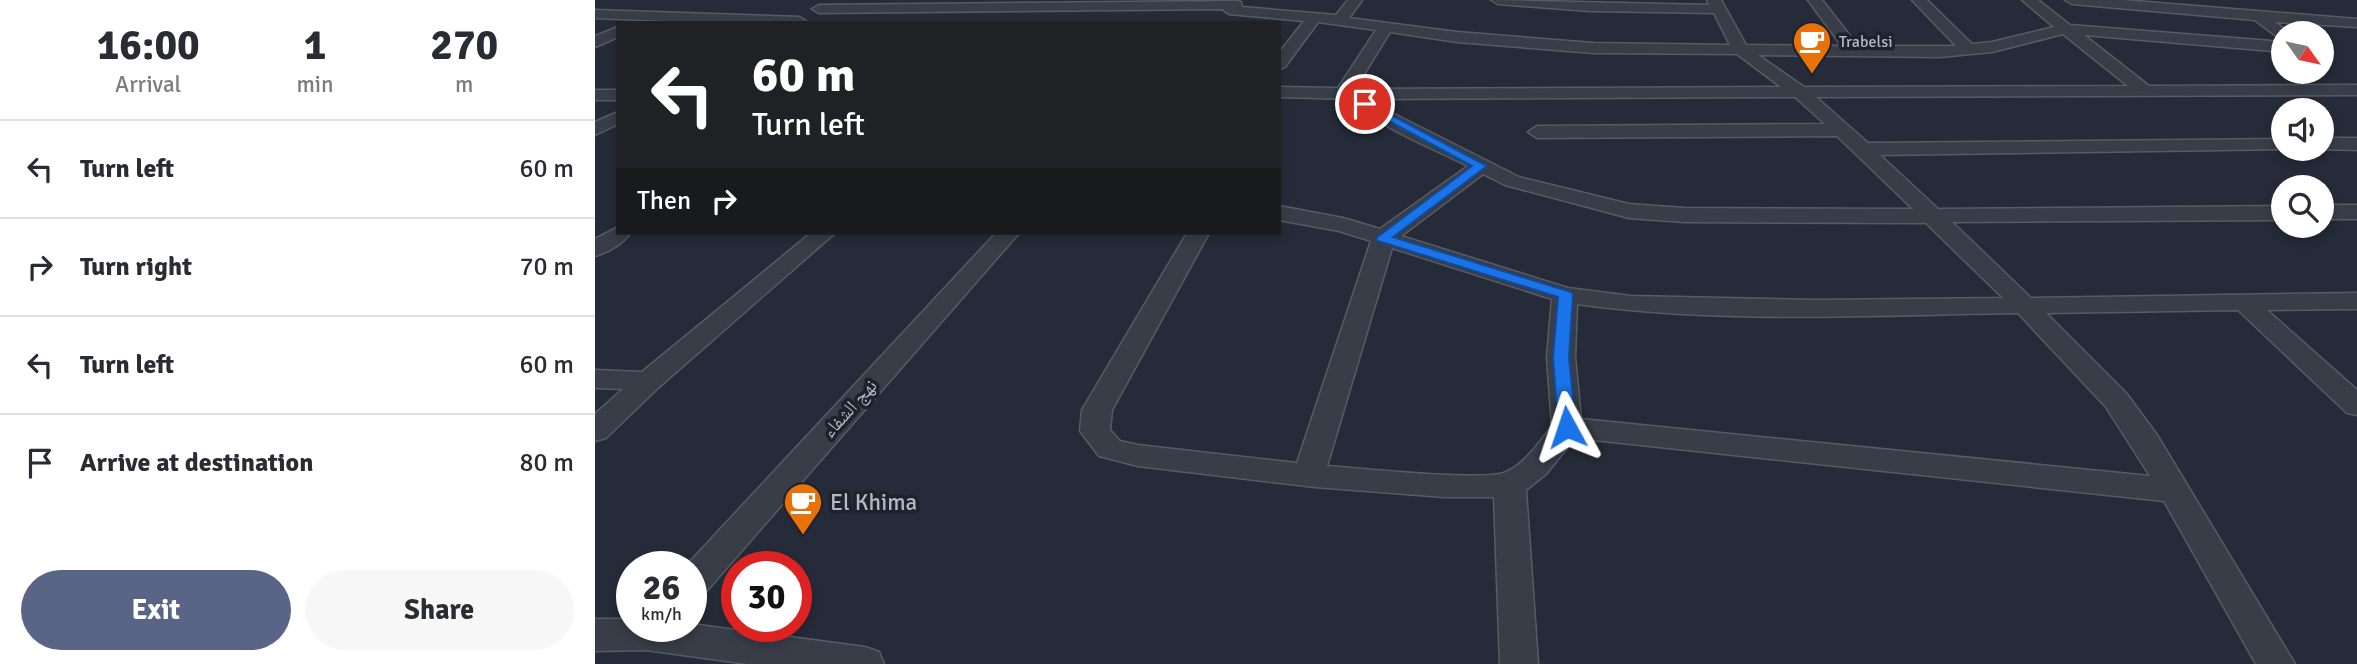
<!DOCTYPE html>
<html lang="en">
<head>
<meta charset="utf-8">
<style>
	:root { --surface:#fff; --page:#f7f7f7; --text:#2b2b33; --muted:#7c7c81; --line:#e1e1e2; --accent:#596486 }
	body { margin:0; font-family:Signika,"Noto Naskh Arabic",sans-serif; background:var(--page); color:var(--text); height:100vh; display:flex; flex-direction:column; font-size:26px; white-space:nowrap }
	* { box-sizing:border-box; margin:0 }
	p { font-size:23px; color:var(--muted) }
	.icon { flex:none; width:38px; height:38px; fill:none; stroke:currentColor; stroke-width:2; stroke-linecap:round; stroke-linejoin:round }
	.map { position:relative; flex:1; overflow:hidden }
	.panel { display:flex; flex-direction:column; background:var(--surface); width:595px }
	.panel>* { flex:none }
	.guide { position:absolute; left:21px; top:21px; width:665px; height:214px; border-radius:0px; box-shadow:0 4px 10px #0003; background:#202124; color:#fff; overflow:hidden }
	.needle { width:46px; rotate:123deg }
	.fabs { position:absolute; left:1676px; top:21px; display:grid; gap:14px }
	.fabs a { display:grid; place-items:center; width:63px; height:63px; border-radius:50%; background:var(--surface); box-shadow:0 4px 10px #0003; font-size:35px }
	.speed { position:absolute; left:21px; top:551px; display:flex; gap:14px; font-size:35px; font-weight:700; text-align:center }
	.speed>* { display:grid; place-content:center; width:91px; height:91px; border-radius:50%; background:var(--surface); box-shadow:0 4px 10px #0003; line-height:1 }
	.speed small { font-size:18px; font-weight:400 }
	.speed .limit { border:10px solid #d22; background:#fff; color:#111 }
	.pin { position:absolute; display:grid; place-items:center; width:60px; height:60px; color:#fff; margin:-30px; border:4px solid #fff; border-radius:50%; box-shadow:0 2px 7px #0007 }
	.me { position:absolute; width:77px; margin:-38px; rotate:355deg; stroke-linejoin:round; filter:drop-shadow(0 0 5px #0008) }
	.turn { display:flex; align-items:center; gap:24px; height:147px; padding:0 21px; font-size:32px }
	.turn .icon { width:91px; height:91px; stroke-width:2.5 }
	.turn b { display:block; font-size:49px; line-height:60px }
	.then { display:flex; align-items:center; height:66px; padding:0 21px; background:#0003; gap:14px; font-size:26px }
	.eta { display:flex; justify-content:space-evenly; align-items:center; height:119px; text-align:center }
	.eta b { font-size:42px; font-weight:800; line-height:49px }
	.primary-button { display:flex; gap:14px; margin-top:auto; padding:14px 21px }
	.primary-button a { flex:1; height:80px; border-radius:42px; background:var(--accent); color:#fff; font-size:28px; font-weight:800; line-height:80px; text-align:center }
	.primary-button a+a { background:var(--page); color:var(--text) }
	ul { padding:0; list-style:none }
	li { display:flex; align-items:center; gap:21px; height:98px; padding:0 21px; border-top:2px solid var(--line) }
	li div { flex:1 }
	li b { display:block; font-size:26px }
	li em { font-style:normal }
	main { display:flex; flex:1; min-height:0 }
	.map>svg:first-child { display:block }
</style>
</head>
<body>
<main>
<section class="panel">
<div class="eta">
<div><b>16:00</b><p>Arrival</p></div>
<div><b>1</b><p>min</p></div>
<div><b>270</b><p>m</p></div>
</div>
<ul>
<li><svg class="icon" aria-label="left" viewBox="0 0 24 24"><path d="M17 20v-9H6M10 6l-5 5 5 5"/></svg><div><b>Turn left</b></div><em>60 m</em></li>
<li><svg class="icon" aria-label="right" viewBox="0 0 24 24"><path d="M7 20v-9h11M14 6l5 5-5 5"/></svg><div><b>Turn right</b></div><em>70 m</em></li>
<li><svg class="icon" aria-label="left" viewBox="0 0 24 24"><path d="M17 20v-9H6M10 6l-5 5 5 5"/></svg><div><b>Turn left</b></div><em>60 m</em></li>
<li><svg class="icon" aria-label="arrive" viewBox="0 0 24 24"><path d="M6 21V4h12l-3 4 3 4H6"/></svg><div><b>Arrive at destination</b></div><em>80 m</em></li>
</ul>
<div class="primary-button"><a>Exit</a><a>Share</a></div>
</section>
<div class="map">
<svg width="1762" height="664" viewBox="0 0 1762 664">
	<rect width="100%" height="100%" fill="#252b38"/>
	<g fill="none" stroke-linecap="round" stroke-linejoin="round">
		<g stroke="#565b66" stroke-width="3">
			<path id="minor" d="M753,0H767L754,18L862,32L998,43L1135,45L1119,13L995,11L903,4L896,0L1114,5L1112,0H1126L1151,45L1247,46L1213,0H1227L1263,46H1361L1317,0H1332L1377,44L1397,42L1459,27L1427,0H1443L1475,25L1689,42V52L1489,35L1554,86L1762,85V95L1221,97L1273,143L1689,139V149H1696L1285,155L1343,209L1689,206V220L1357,222L1436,298L1762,293V309L1672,310L1762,390V415L1752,413L1643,310L1451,313L1531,393L1562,435L1700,664H1661L1569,501L980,438L951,474L931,490L943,664H905L899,497H849L720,487L543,466L504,456L485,431L487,410L592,233H614L517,410L515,430L525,441L543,445L702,463L776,241L744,231L684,220V206L748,218L785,229L873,166C844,151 775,124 758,99L684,97V87L743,88L781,30L723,22L690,67L684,69V53L709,21L634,14L627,9L224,13L217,9L224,5L641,1L646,2L647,7L741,15ZM795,32L862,42L998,53L1142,54L1186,87L760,89ZM1468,34L1533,86L1209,87L1163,55L1345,57L1397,52ZM1200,97L1230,124L942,126L933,132L942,138L1242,136L1318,209L1089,208L1034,204L924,177L791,110L776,99ZM888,174L910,185L1034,218L1089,222L1331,223L1408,298L1224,300L1036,296L973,288L806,236ZM797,248L957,299L952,357L957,426C945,441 930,464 911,472C890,482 764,468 732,466ZM982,304C1124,324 1279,315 1423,313L1511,407L1555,476L986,419L980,357Z
				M1470,0H1527L1762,19V27L1680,22L1694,33H1689V42L1660,20L1477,4Z
				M0,10L204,17L211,21L126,23L0,18Z
				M23,27V37L0,47V36Z
				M0,90H23V100H0Z
				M23,112V124L0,135V122Z
				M1727,138H1762V150L1723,149H1727Z
				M1727,205H1762V219H1727Z
				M23,227V233H35C29,243 12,253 0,256V239Z
				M216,233H240L64,387L11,438L0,441V414L28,389L0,388V370L47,372Z
				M401,233H424L109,594L96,598V567H90Z
				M0,619H37V626H96V624L270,647L284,652L289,664H153L51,650L0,651Z"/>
		</g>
		<use href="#minor" fill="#383d48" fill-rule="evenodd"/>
	</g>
	<path fill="#1a73e8" stroke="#114b97" stroke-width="2" d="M770,101L892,166L798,237L976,292L978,295L974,357L981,427L979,431L972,433L963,427L958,357L963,297L783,241L781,238L877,166L766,106L764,104Z"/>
	<defs>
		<g id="cafe-pin" transform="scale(2.0125)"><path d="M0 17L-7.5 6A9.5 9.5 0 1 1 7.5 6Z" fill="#e8710a" stroke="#1d222d"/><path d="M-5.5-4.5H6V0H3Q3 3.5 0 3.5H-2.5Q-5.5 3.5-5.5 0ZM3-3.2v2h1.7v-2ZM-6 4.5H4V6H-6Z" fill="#fff"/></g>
	</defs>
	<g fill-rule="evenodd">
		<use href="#cafe-pin" x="1217" y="41"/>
		<use href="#cafe-pin" x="208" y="502"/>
	</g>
	<g text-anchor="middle" stroke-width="7" stroke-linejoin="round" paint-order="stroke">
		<g font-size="16" fill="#b3b8c4" stroke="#1d222d" text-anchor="start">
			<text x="1244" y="47">Trabelsi</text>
		</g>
		<g font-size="19" fill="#b3b8c4" stroke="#1d222d">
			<text transform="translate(254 408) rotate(-48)" y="7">نهج الشفاء</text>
		</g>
		<g font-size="23" fill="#b3b8c4" stroke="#1d222d" text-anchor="start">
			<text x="235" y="510">El Khima</text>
		</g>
	</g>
</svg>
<div class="fabs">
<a><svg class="needle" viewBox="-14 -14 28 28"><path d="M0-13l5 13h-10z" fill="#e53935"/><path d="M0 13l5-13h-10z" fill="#7c7c81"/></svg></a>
<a><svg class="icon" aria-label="sound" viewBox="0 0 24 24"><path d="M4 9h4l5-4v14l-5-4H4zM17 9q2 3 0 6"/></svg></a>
<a><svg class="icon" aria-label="search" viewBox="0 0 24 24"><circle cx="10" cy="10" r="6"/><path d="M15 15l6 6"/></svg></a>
</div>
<div class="speed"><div>26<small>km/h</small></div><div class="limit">30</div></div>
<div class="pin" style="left:770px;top:104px;background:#d93025"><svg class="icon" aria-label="arrive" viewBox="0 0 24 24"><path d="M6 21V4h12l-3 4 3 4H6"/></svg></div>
<svg class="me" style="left:972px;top:427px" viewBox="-20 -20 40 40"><path d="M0-17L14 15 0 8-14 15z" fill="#1a73e8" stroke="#fff" stroke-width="4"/></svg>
<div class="guide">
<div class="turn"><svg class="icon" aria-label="left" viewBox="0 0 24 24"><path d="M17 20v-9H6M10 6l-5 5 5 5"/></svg><div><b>60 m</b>Turn left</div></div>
<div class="then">Then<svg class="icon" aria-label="right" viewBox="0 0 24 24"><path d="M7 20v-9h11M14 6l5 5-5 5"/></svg></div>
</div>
</div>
</main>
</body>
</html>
